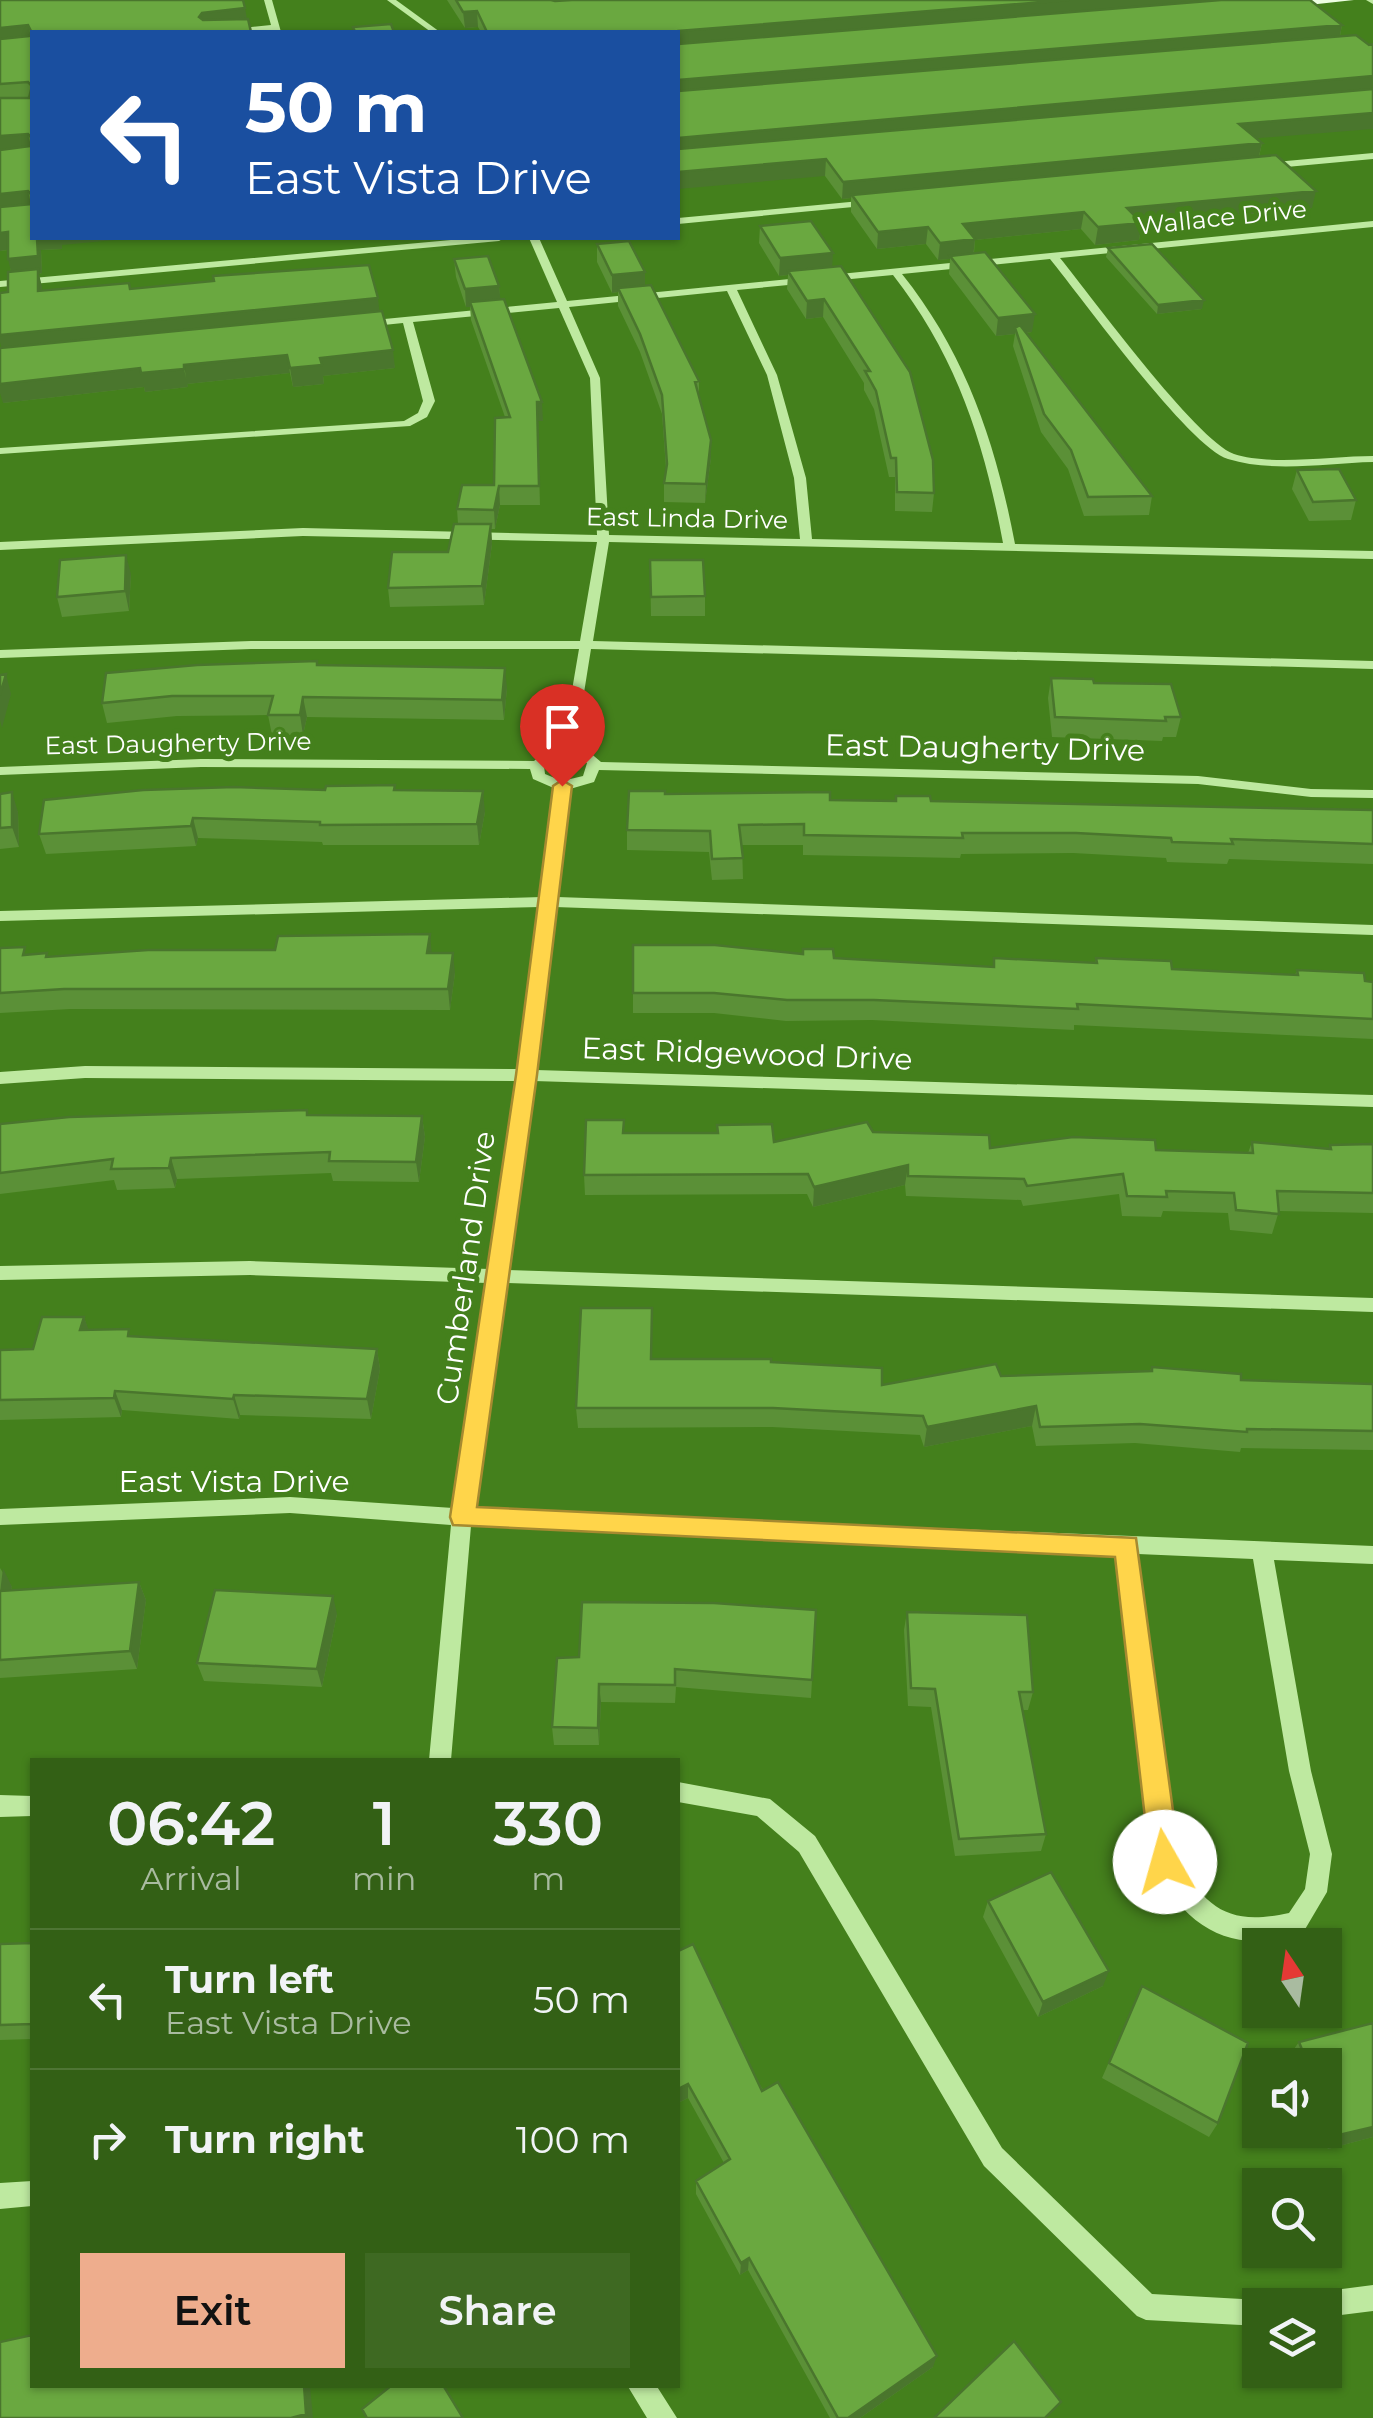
<!DOCTYPE html>
<html lang="en">
<head>
<meta charset="utf-8">
<style>
	:root { --surface:#336015; --page:#3e6922; --text:#f1f3f6; --muted:#a9bba0; --line:#4e7534; --accent:#eead8d }
	body { margin:0; font-family:Montserrat,sans-serif; background:var(--page); color:var(--text); height:100vh; display:flex; flex-direction:column; font-size:38px; white-space:nowrap }
	* { box-sizing:border-box; margin:0 }
	p { font-size:32px; color:var(--muted) }
	.icon { flex:none; width:55px; height:55px; fill:none; stroke:currentColor; stroke-width:2; stroke-linecap:round; stroke-linejoin:round }
	.map { position:relative; flex:1; overflow:hidden }
	.panel { position:absolute; left:30px; top:1758px; width:650px; height:630px; display:flex; flex-direction:column; background:var(--surface); border-radius:0px; box-shadow:0 2px 8px #0004 }
	.panel>* { flex:none }
	.banner { position:absolute; left:30px; top:30px; width:650px; height:210px; border-radius:0px; box-shadow:0 2px 8px #0004; background:#1a4fa0; color:#fff; overflow:hidden }
	.needle { width:65px; rotate:347deg }
	.tools { position:absolute; left:1242px; top:1928px; display:grid; gap:20px }
	.tools a { display:grid; place-items:center; width:100px; height:100px; border-radius:0px; background:var(--surface); box-shadow:0 2px 8px #0004; font-size:50px }
	.pin { position:absolute; display:grid; place-items:center; width:85px; height:85px; color:#fff; margin:-102px -42px; border-radius:50% 50% 50% 0; rotate:-45deg; box-shadow:0 0 10px #0007 }
	.pin .icon { rotate:45deg }
	.me { position:absolute; width:110px; margin:-55px; rotate:353deg; stroke-linejoin:round; filter:drop-shadow(0 0 8px #0008) }
	.turn { display:flex; align-items:center; gap:35px; height:210px; padding:0 50px; font-size:45px }
	.turn .icon { width:130px; height:130px; stroke-width:2.5 }
	.turn b { display:block; font-size:70px; line-height:85px }
	.eta { display:flex; justify-content:space-evenly; align-items:center; height:170px; text-align:center }
	.eta b { font-size:60px; font-weight:600; line-height:70px }
	.cta { display:flex; gap:20px; margin-top:auto; padding:20px 50px }
	.cta a { flex:1; height:115px; border-radius:0px; background:var(--accent); color:#111; font-size:40px; font-weight:600; line-height:115px; text-align:center }
	.cta a+a { background:var(--page); color:var(--text) }
	ul { padding:0; list-style:none }
	li { display:flex; align-items:center; gap:30px; height:140px; padding:0 50px; border-top:2px solid var(--line) }
	li div { flex:1 }
	li b { display:block; font-size:38px }
	li em { font-style:normal }
	.map>svg:first-child { display:block }
</style>
</head>
<body>
<div class="map">
<svg width="1373" height="2418" viewBox="0 0 1373 2418">
	<rect width="100%" height="100%" fill="#44801c"/>
	<g fill="none" stroke-linecap="round" stroke-linejoin="round">
		<path fill="#bee9a0" fill-rule="evenodd" d="M264,0H272L281,32H273L272,30L205,32L271,25Z
			M387,0H396L440,32H431Z
			M1366,0H1373V4Z
			M1373,153V159L1265,169L1260,166L1265,163Z
			M871,200L876,203L874,205L678,224V218Z
			M1373,221V227L1060,258C1091,296 1196,440 1234,454C1269,466 1335,456 1373,456V462C1327,463 1273,473 1228,459C1189,447 1082,298 1050,259L902,274C966,354 996,444 1015,544L1373,551V559L609,542L593,641L1373,661V669L591,649L575,749L588,751L601,762L1198,776L1311,789L1373,790V798L1311,797L1198,784L599,770L594,782L570,789L557,897L1373,925V935L555,907L536,1070L1373,1095V1107L534,1081L507,1270L1373,1298V1312L505,1283L473,1509L1373,1546V1564L1274,1560L1311,1771L1332,1854L1327,1892L1304,1931C1236,1959 1181,1927 1154,1862L1118,1553L471,1526L451,1760H429L451,1525L290,1513L0,1525V1509L290,1497L453,1508L487,1283L250,1275L0,1280V1266L250,1261L489,1269L518,1081L85,1078L0,1084V1072L85,1066L520,1069L540,907L0,921V911L542,897L556,789L533,779L530,769L201,767L0,775V767L201,759L534,761L546,751L562,749L579,649H251L0,658V650L251,641H580L597,542L303,536L0,550V542L303,528L597,535L590,378L559,308L413,322L435,401L427,417L410,426L0,454V448L404,421L418,413L423,401L403,323L364,327L359,324L364,321L557,302L529,238H539L567,301ZM893,275C957,357 984,442 1003,543L812,539L806,478L777,375L737,290ZM727,291L767,375L794,478L800,539L609,535L600,378L569,307ZM568,756L579,758L587,763L583,776L562,781L545,774L544,766L555,758ZM1138,1554L1253,1559L1289,1771L1310,1854L1305,1889L1289,1913C1228,1926 1208,1909 1176,1859Z
			M473,238H504L499,241L0,287V281Z
			M678,1782L770,1799L815,1836L1002,2148L1152,2294L1260,2300L1270,2305H1260V2326L1146,2320L1137,2316L984,2166L799,1852L757,1816L678,1802Z
			M0,1795L32,1796V1816L0,1817Z
			M32,2181V2206L0,2209V2183Z
			M1373,2285V2311L1325,2317V2305H1306L1310,2296L1319,2292Z
			M627,2385H656L677,2418H647Z"/>
		<path fill="#edfee3" fill-rule="evenodd" d="M1354,0L1281,8L1275,5L1303,0Z"/>
	</g>
	<path fill="#5b9037" d="M0,0H243L62,245V249L41,250L42,273L39,274L42,291L130,289L380,311L395,368L323,376L324,384L293,387L290,373L187,384L188,387L145,392L144,387L3,403L2,348L11,272L8,250L0,251Z
		M447,0H1310L1342,25L1340,36L1256,139L1262,143L1259,157L1312,208L1142,224L1139,240L1095,245L1081,229L975,240L974,253L1032,332L1026,333L1152,496L1149,515L1084,516L1068,469L1041,432L1013,346L1015,334L996,336L949,274L950,259L938,260L926,244L877,249L851,212V198L842,199L825,176L678,32H481L478,27L465,28Z
		M760,226L832,267L934,493L932,512L895,511V477H889L874,409L864,390V383L823,317L806,319L787,289L788,275L779,276L759,243Z
		M597,244L645,285L699,381V396L711,458L705,503L664,502V483L666,469L662,414L640,352L618,306V292L612,293L597,262Z
		M1108,248L1202,309L1157,314L1106,257Z
		M454,259L499,286L500,299L543,421H538L540,505H500L495,529H491L492,544L484,605L390,607L388,588L448,552L458,524L457,509L494,485L505,417L471,320L470,307H466L456,277Z
		M1297,470L1356,500L1351,520L1309,521L1292,489Z
		M650,560L705,596V616H651Z
		M131,574L129,611L62,617L57,597Z
		M317,661L318,665L507,688L504,720L307,717L303,735H272L268,715L177,716L107,723L102,703Z
		M1051,678L1094,683L1181,717L1176,737H1163L1162,741L1052,737L1048,698Z
		M325,790H395L485,812L479,845H323L322,842L198,838L196,846L46,854L39,834Z
		M0,794L18,812L19,847L0,849Z
		M665,794L895,801L896,796L931,801L1373,810V864L1229,859L1227,864L1167,862L1166,858L1073,853L961,854L960,858L803,855V845H742L743,879L712,880L709,852L627,850V830Z
		M0,948L27,955L48,957L432,953L455,973L450,1010L70,1009L0,1013Z
		M834,958L993,967L994,958L1095,963L1096,958L1172,969L1295,975L1297,970L1373,982V1039L1074,1025V1030L872,1020L786,1021L714,1013H633V993Z
		M307,1110L308,1115L422,1116L425,1137L419,1182L333,1181L331,1173L177,1179L175,1188L117,1190L114,1180L0,1194V1124Z
		M624,1120V1133L774,1142L873,1132L990,1148L1248,1153L1252,1142L1329,1148L1330,1145L1373,1144V1213L1279,1211L1272,1234L1230,1230L1228,1213L1163,1211L1161,1217L1122,1216L1119,1194L1023,1206L1021,1200L906,1196L905,1185L813,1207L807,1194L585,1195L584,1175Z
		M84,1317L88,1330L132,1337L377,1349L380,1369L371,1419L240,1415L239,1419L122,1410L121,1417L0,1420V1350L33,1349Z
		M651,1359L771,1362L882,1385L1001,1376L1150,1371L1152,1367L1241,1380L1373,1384V1450L1241,1448L1240,1452L1135,1443L1036,1446L1032,1426L924,1447L920,1435L772,1427L578,1428L576,1408Z
		M0,1568L12,1587L11,1590L139,1582L146,1600L137,1669L0,1678Z
		M907,1612L1033,1692L1028,1710H1022L1046,1834L1041,1851L955,1856L931,1707L908,1706L904,1630Z
		M337,1614L322,1687L204,1681L197,1663Z
		M557,1658L812,1680L811,1698L676,1687L675,1703L601,1702L599,1745H554L552,1727Z
		M988,1901L1103,1986L1038,2017L983,1917Z
		M32,1943V2039L0,2040V1944Z
		M678,1951L933,2367L860,2418H830L748,2270L740,2275L696,2194V2181L724,2163L688,2098L678,2103Z
		M1142,1986L1218,2123L1209,2137L1102,2078Z
		M1373,2023V2137L1328,2149L1320,2130H1325V2065H1293L1289,2056L1299,2042Z"/>
	<path fill="#4a762d" d="M1069,0H1259L678,47V31Z
		M245,8L248,24L205,28L199,17L202,13Z
		M477,11L478,27L465,28L463,12Z
		M28,25L32,40L0,44V28Z
		M1342,25L1339,40L678,96V79Z
		M1373,76V91L678,154V138Z
		M1373,113V129L1236,140L1239,124Z
		M28,134L32,150L0,153V136Z
		M1262,143L1258,160L852,195L851,198L842,199L843,182Z
		M826,159L825,176L678,189V172Z
		M28,191L32,208L0,211V194Z
		M1316,191L1312,208L1142,224L1139,240L1095,245L1098,227L1127,208Z
		M1084,212L1081,229L975,240L973,257L950,256V259L938,260L940,243L963,224Z
		M928,227L926,244L877,249L878,232Z
		M8,232L12,249L0,251V233Z
		M37,238H136L62,245V249L41,250L42,273L39,274L42,287L43,309L38,291L12,276L8,259Z
		M833,253L832,271H788V275L779,276L780,258Z
		M645,272V289L618,288V292L612,293V275Z
		M499,286L501,304L470,302V307H466L465,289Z
		M378,298L380,316L3,353L0,342V335Z
		M824,299L823,317L806,319L807,301Z
		M1204,300L1202,309L1157,314L1158,305Z
		M1035,314L1032,332L1018,334L1015,328V334L996,336L998,318Z
		M393,350L395,368L323,376L324,384L293,387L290,368L320,358Z
		M287,355L290,373L187,384L184,365Z
		M140,368L184,369L188,387L145,392L144,387L3,403L0,393V384Z
		M537,402H542L543,421H538L540,505Z
		M711,440V458L705,503L706,484Z
		M499,486L500,505L495,529L494,510Z
		M491,524L492,544L484,605L482,586Z
		M126,555L131,574L129,611L125,591Z
		M505,668L507,688L504,720L502,700Z
		M6,674L11,694L2,728L0,720V695Z
		M303,697L307,717L303,735L300,715Z
		M483,791L485,812L479,845L477,824Z
		M12,792L18,812L19,847L12,827Z
		M193,818L198,838L196,846L191,826Z
		M430,934L432,955L427,953Z
		M453,953L455,973L450,1010L448,989Z
		M422,1116L425,1137L419,1182L416,1162Z
		M171,1158L177,1179L175,1188L169,1168Z
		M908,1165L905,1185L813,1207L814,1187Z
		M84,1317L91,1336L80,1330Z
		M377,1349L380,1369L371,1419L367,1399Z
		M115,1391L122,1410L121,1417L114,1398Z
		M234,1395L240,1415L239,1419L233,1399Z
		M1036,1406L1032,1426L924,1447L927,1427Z
		M3,1568L12,1587L8,1609L0,1593Z
		M139,1582L146,1600L137,1669L130,1651Z
		M333,1596L337,1614L322,1687L317,1669Z
		M599,1684L601,1702L599,1745L598,1728Z
		M680,1901V1917L678,1918V1902Z
		M1109,1971L1103,1986L1038,2017L1043,2002Z
		M688,2084V2098L678,2103V2089Z
		M1373,2127V2137L1328,2149L1339,2135Z
		M749,2258L748,2270L740,2275L741,2263Z
		M937,2356L933,2367L860,2418H848Z
		M304,2385H310L313,2418H291Z"/>
	<path fill="#6aa840" stroke="#4a762d" stroke-width="2.5" d="M0,0H243L245,8L202,13L199,17L203,20L248,19L251,32H32V238H37L38,256L8,259V232L0,233V207L31,204L32,195L28,191L0,194V150L31,146L32,138L28,134L0,136V98H29L32,86L28,82L0,84V39L29,36L32,33L28,25L0,28Z
		M456,0H551L555,1L572,0H1069L678,31L677,32H487L477,11L463,12Z
		M1221,0H1310L1342,25L678,80V44Z
		M391,24L394,32H355L353,27Z
		M1356,35L1369,45L1373,44V76L678,138V91Z
		M1373,89V113L1239,124L1262,143L843,182L826,159L678,172V149Z
		M1276,155L1316,191L1127,208L1142,223L1098,227L1084,212L963,224L975,239L940,243L928,227L878,232L852,195Z
		M811,221L833,253L780,258L760,226Z
		M629,241L645,272L612,275L597,244Z
		M1152,244L1204,300L1158,305L1108,248Z
		M985,252L1035,314L998,318L950,256Z
		M488,256L499,286L465,289L454,259Z
		M369,265L378,298L0,335V293L8,292V272L38,269V291L129,283L130,289L214,281L213,276Z
		M841,266L910,372L933,460L934,493L897,492L896,458H891L876,391L865,371H870L824,299L807,301L788,271Z
		M651,285L699,381L695,382L711,440L706,484L664,483L667,464L662,395L640,334L618,288Z
		M504,299L542,402H537L539,486H499L494,510L457,509L462,485H494L495,418L510,417L470,302Z
		M382,311L393,350L320,358L322,365L290,368L287,355L184,365V369L141,373L140,368L0,384V348Z
		M1020,325L1152,496L1088,497L1071,450L1044,414L1015,328Z
		M1339,469L1356,500L1313,502L1297,470Z
		M454,524H491L482,586L388,588L392,552H448Z
		M126,555L125,591L57,597L60,560Z
		M650,560H703L705,596L651,597Z
		M317,661V665L505,668L502,700L303,697L300,715H268L273,696H172L102,703L106,673L197,665Z
		M6,674L0,695V675Z
		M1051,678L1093,679L1094,683L1171,684L1181,717H1165L1166,721L1055,717Z
		M395,785L394,790L483,791L477,824L320,825V822L193,818L191,826L39,834L44,800L143,790L234,787L325,790L326,786Z
		M629,791H665V794L830,792V800L896,801V796H930L931,801L1373,810V844L1231,839L1233,844L1172,842L1171,838L1076,833H962L963,838L804,835V824L739,825L743,858L712,859L710,831L627,830Z
		M12,792V827L0,828V794Z
		M430,934L427,953H453L448,989H64L0,993V948L25,947L23,955L47,953L46,957L148,950H275L278,936Z
		M633,945H715L803,954V949H833L834,958L994,967V958L1097,963L1096,958L1171,961L1172,969L1298,975L1297,970L1364,973L1365,981L1373,982V1019L1077,1004L1078,1009L874,1000H787L714,993H633Z
		M307,1110V1115L422,1116L416,1162L329,1161L330,1152L171,1158L169,1168L111,1169L113,1159L0,1173V1124L69,1117Z
		M586,1120H624L623,1133H718L717,1125L772,1124L774,1142L867,1122L873,1132L989,1135L990,1148L1073,1137L1155,1140L1156,1150L1253,1153L1252,1142L1331,1149L1330,1145L1373,1144V1193L1277,1191L1279,1214L1236,1210L1234,1193L1166,1191L1167,1197L1127,1196L1123,1174L1027,1186L1024,1179L908,1176V1165L814,1187L808,1174L584,1175Z
		M581,1308H652L651,1359H771V1362L882,1368V1385L996,1364L1001,1376L1152,1371V1367L1241,1374V1380L1373,1384V1431L1247,1429V1432L1140,1424L1040,1427L1036,1406L927,1427L923,1416L773,1408H576Z
		M42,1317H84L80,1330L129,1329L128,1336L377,1349L367,1399L234,1395L233,1399L115,1391L114,1398L0,1400V1350L33,1349Z
		M139,1582L130,1651L0,1660V1591Z
		M215,1590L333,1596L317,1669L197,1663Z
		M582,1602L714,1603L816,1610L812,1680L675,1669V1685L599,1684L598,1728L552,1727L557,1658L579,1657Z
		M907,1612L1027,1615L1033,1692H1019L1046,1834L959,1839L935,1689L911,1688Z
		M1051,1872L1109,1971L1043,2002L988,1901Z
		M32,1943V2024L0,2025V1944Z
		M693,1944L762,2091L778,2082L937,2356L848,2418H838L749,2258L741,2263L696,2181L730,2159L688,2084L678,2089V1951Z
		M1142,1986L1248,2043L1218,2123L1109,2063Z
		M1373,2023V2127L1339,2135L1325,2104V2065H1308L1299,2042Z
		M32,2335V2385H304L306,2414L291,2418H0V2342Z
		M1014,2341L1061,2402L1045,2418H934Z
		M392,2385H443L463,2418H367L362,2409Z"/>
	<path fill="#ffd54a" stroke="#a68a30" stroke-width="2.5" d="M562,780L572,786L537,1075L477,1507L1136,1538L1180,1862L1176,1872L1165,1876L1155,1872L1150,1862L1115,1557L453,1525L450,1517L516,1075L553,786Z"/>
	<g text-anchor="middle" stroke-width="10" stroke-linejoin="round" paint-order="stroke">
		<g font-size="25" fill="#fff" stroke="#44801c">
			<text transform="translate(1222 217) rotate(-6)" y="9">Wallace Drive</text>
			<text transform="translate(687 518) rotate(1)" y="9">East Linda Drive</text>
			<text transform="translate(178 743) rotate(-1)" y="9">East Daugherty Drive</text>
		</g>
		<g font-size="30" fill="#fff" stroke="#44801c">
			<text transform="translate(985 748) rotate(1)" y="10">East Daugherty Drive</text>
			<text transform="translate(747 1054) rotate(2)" y="10">East Ridgewood Drive</text>
			<text transform="translate(466 1268) rotate(-82)" y="10">Cumberland Drive</text>
			<text x="234" y="1492">East Vista Drive</text>
		</g>
	</g>
</svg>
<div class="tools">
<a><svg class="needle" viewBox="-14 -14 28 28"><path d="M0-13l5 13h-10z" fill="#e53935"/><path d="M0 13l5-13h-10z" fill="#a9bba0"/></svg></a>
<a><svg class="icon" aria-label="sound" viewBox="0 0 24 24"><path d="M4 9h4l5-4v14l-5-4H4zM17 9q2 3 0 6"/></svg></a>
<a><svg class="icon" aria-label="search" viewBox="0 0 24 24"><circle cx="10" cy="10" r="6"/><path d="M15 15l6 6"/></svg></a>
<a><svg class="icon" aria-label="layers" viewBox="0 0 24 24"><path d="M12 4l9 5-9 5-9-5zM3 14l9 5 9-5"/></svg></a>
</div>
<div class="pin" style="left:562px;top:786px;background:#d93025"><svg class="icon" aria-label="arrive" viewBox="0 0 24 24"><path d="M6 21V4h12l-3 4 3 4H6"/></svg></div>
<svg class="me" style="left:1165px;top:1862px" viewBox="-20 -20 40 40"><circle r="19" fill="#fff"/><path d="M0-13L10 11 0 6-10 11z" fill="#ffd54a"/></svg>
<div class="banner">
<div class="turn"><svg class="icon" aria-label="left" viewBox="0 0 24 24"><path d="M17 20v-9H6M10 6l-5 5 5 5"/></svg><div><b>50 m</b>East Vista Drive</div></div>
</div>
<section class="panel">
<div class="eta">
<div><b>06:42</b><p>Arrival</p></div>
<div><b>1</b><p>min</p></div>
<div><b>330</b><p>m</p></div>
</div>
<ul>
<li><svg class="icon" aria-label="left" viewBox="0 0 24 24"><path d="M17 20v-9H6M10 6l-5 5 5 5"/></svg><div><b>Turn left</b><p>East Vista Drive</p></div><em>50 m</em></li>
<li><svg class="icon" aria-label="right" viewBox="0 0 24 24"><path d="M7 20v-9h11M14 6l5 5-5 5"/></svg><div><b>Turn right</b></div><em>100 m</em></li>
</ul>
<div class="cta"><a>Exit</a><a>Share</a></div>
</section>
</div>
</body>
</html>
